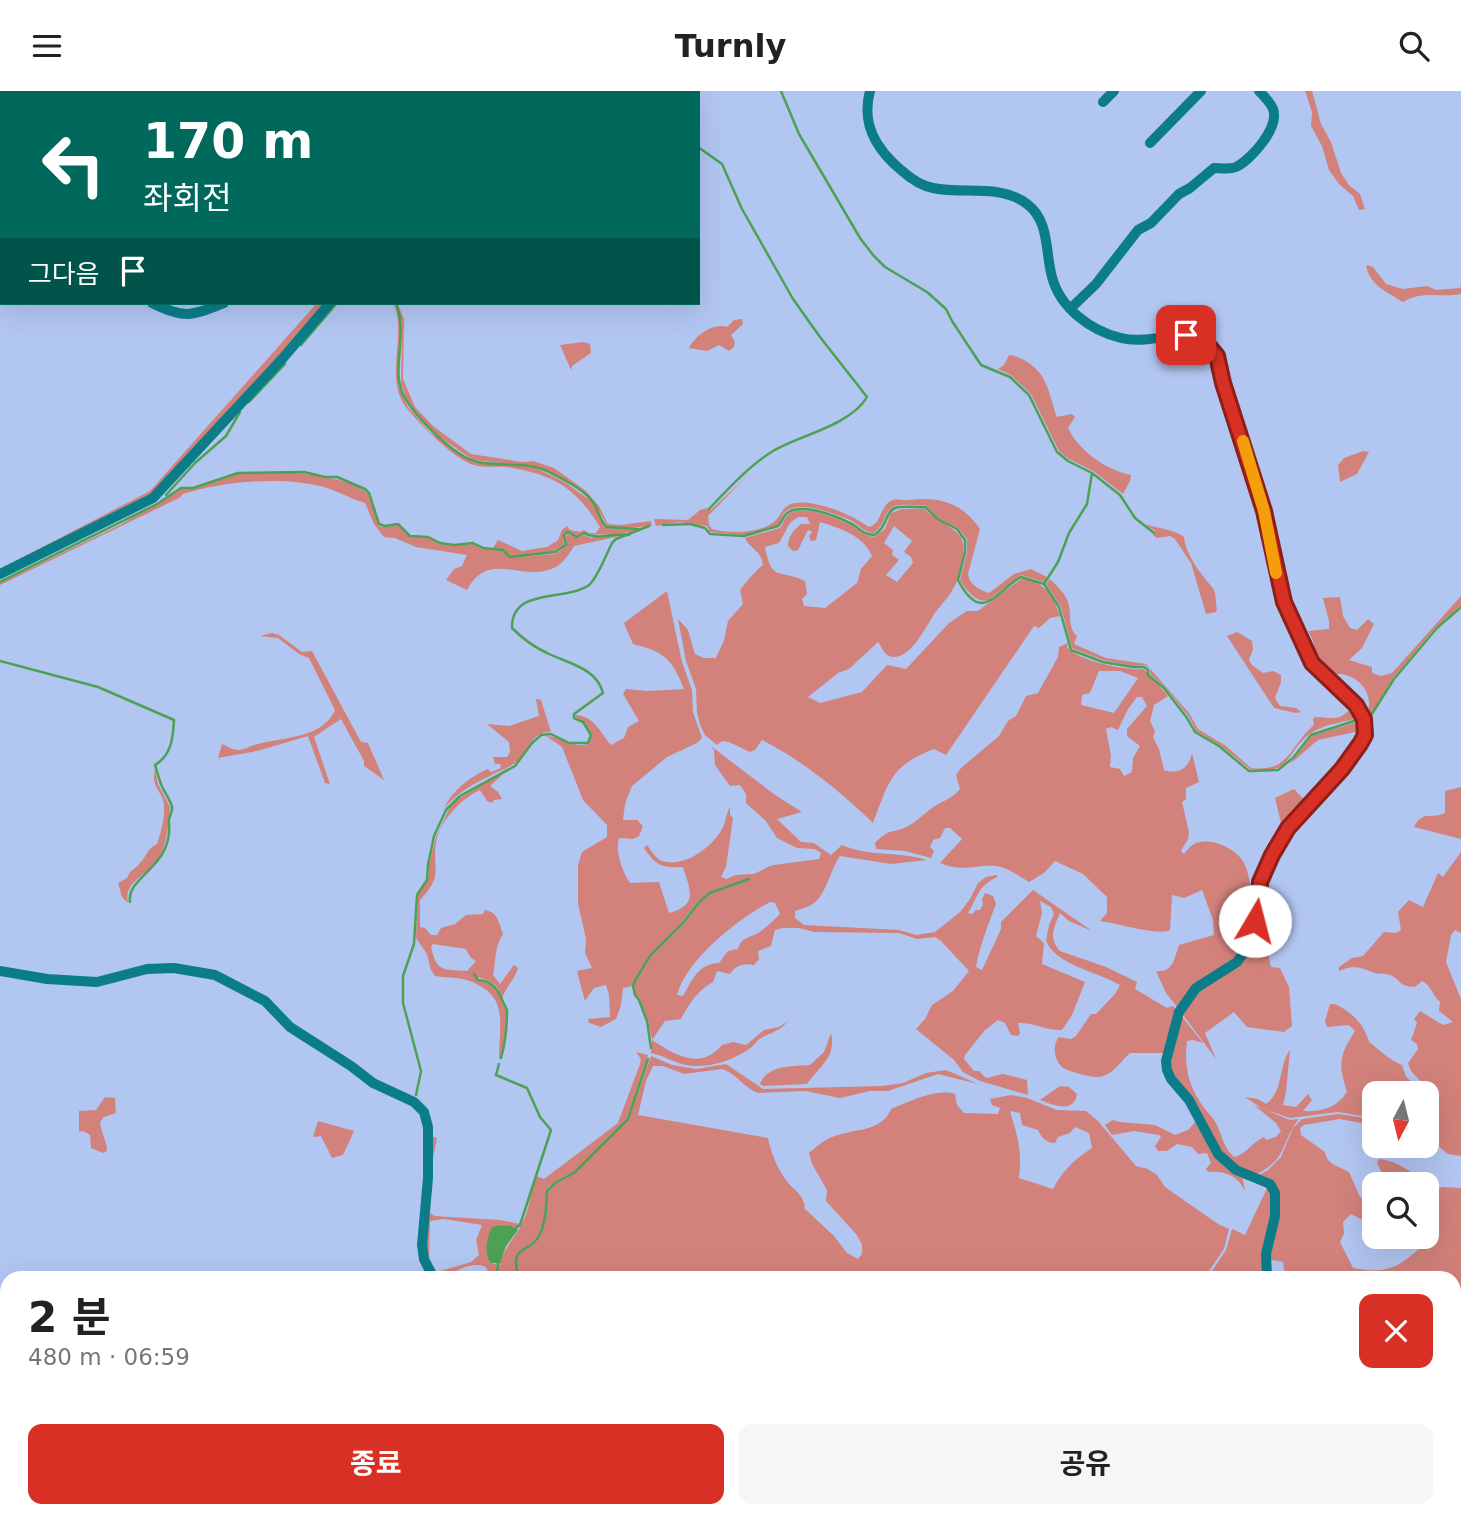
<!DOCTYPE html>
<html lang="ko">
<head>
<meta charset="utf-8">
<style>
	:root { --surface:#fff; --page:#f6f6f6; --text:#222; --muted:#767676; --accent:#d93025 }
	body { margin:0; font-family:"DejaVu Sans","Noto Sans KR",sans-serif; background:var(--page); color:var(--text); height:100vh; display:flex; flex-direction:column; font-size:26px; white-space:nowrap }
	* { box-sizing:border-box; margin:0 }
	p { font-size:23px; color:var(--muted) }
	.icon { flex:none; width:38px; height:38px; fill:none; stroke:currentColor; stroke-width:2; stroke-linecap:round; stroke-linejoin:round }
	.map { position:relative; flex:1; overflow:hidden }
	.sheet { position:absolute; left:0px; top:1180px; width:1461px; height:247px; display:flex; flex-direction:column; background:var(--surface); border-radius:21px 21px 0 0; box-shadow:0 7px 28px #0002 }
	.sheet>* { flex:none }
	.top-card { position:absolute; left:0px; top:0px; width:700px; height:214px; box-shadow:0 7px 28px #0002; background:#00695c; color:#fff; overflow:hidden }
	.needle { width:46px; rotate:187deg }
	.buttons { position:absolute; left:1362px; top:990px; display:grid; gap:14px }
	.buttons a { display:grid; place-items:center; width:77px; height:77px; border-radius:14px; background:var(--surface); box-shadow:0 7px 28px #0002; font-size:35px }
	.pin { position:absolute; display:grid; place-items:center; width:60px; height:60px; color:#fff; margin:-30px; border-radius:14px; box-shadow:0 4px 10px #0006 }
	.me { position:absolute; width:77px; margin:-38px; rotate:8deg; stroke-linejoin:round; filter:drop-shadow(0 0 5px #0008) }
	.turn { display:flex; align-items:center; gap:24px; height:147px; padding:0 28px; font-size:32px }
	.turn .icon { width:91px; height:91px; stroke-width:2.5 }
	.turn b { display:block; font-size:49px; line-height:60px }
	.then { display:flex; align-items:center; height:66px; padding:0 28px; background:#0003; gap:14px; font-size:26px }
	.round { display:grid; place-items:center; flex:none; width:74px; height:74px; border-radius:14px; background:var(--page) }
	.overview { display:flex; align-items:center; justify-content:space-between; height:119px; padding:0 28px }
	h1 { font-size:42px; font-weight:700; line-height:52px }
	.primary-button { display:flex; gap:14px; margin-top:auto; padding:14px 28px }
	.primary-button a { flex:1; height:80px; border-radius:14px; background:var(--accent); color:#fff; font-size:28px; font-weight:700; line-height:80px; text-align:center }
	.primary-button a+a { background:var(--page); color:var(--text) }
	header { display:flex; justify-content:space-between; align-items:center; height:91px; padding:0 28px; background:var(--surface); font-size:32px; font-weight:700 }
	.map>svg:first-child { display:block }
</style>
</head>
<body>
<header><svg class="icon" aria-label="menu" viewBox="0 0 24 24"><path d="M4 6h16M4 12h16M4 18h16"/></svg>Turnly<svg class="icon" aria-label="search" viewBox="0 0 24 24"><circle cx="10" cy="10" r="6"/><path d="M15 15l6 6"/></svg></header>
<div class="map">
<svg width="1461" height="1425" viewBox="0 0 1461 1425">
	<rect width="100%" height="100%" fill="#b2c6f2"/>
	<path fill="#d2827b" fill-rule="evenodd" d="M1305,0H1312L1321,33L1331,51L1341,82L1349,94L1360,103L1365,118L1359,119L1353,105L1339,93L1329,79L1322,55L1311,35L1312,21Z
		M1366,174L1373,176L1386,193L1403,198L1427,195L1436,199L1460,197L1461,194V203C1441,207 1422,199 1403,211C1387,201 1369,194 1366,174Z
		M317,212H327L158,399L0,478L150,400Z
		M393,212L396,213L401,231L398,294L408,316L430,341L473,371L534,376L566,392L591,410L606,437L637,439C628,443 592,446 584,441L577,445L568,440L563,444L564,454C550,465 528,463 511,465L503,458L493,457L498,449L522,460L547,456L558,449L562,439L567,435L570,439L580,441L584,439L589,442H596L600,436C575,396 553,383 506,376C496,375 484,377 474,374C455,369 422,335 409,320C381,289 409,243 393,212Z
		M397,212L404,228L403,288L415,316L433,335L471,363L522,371L533,370L554,377L586,400L599,415L608,433L621,434L651,430L652,435L624,437L608,435L592,409L567,390L534,375L473,369L431,340L410,315L401,294L402,231Z
		M742,228L743,233L731,244L735,251L734,256L729,260L719,254L707,260L689,257C695,245 713,231 727,236L734,229Z
		M583,251L590,253L591,262L572,275L571,279L560,254Z
		M1009,264C1022,265 1039,277 1044,289C1050,299 1052,314 1057,326L1072,323L1075,326L1068,337C1079,360 1106,379 1131,384L1130,390L1123,403L1093,380L1069,368L1059,360L1031,303L1011,284L998,278L1004,274Z
		M1363,360L1369,361L1357,383L1340,391L1338,374L1344,367Z
		M285,381C306,383 353,387 368,403L379,435L385,436L398,434L410,446L428,447L440,453L454,455L473,453L482,458L502,460L510,467L555,463L567,455L566,445L568,443L577,447L584,444L591,447L625,444L574,455C569,463 564,471 556,476C524,493 489,457 467,499L446,489L454,478L462,475L467,464L416,456L395,447L384,446L374,433L365,412C351,408 338,400 324,396C281,385 226,390 183,403L179,407L0,494V492L120,434L181,398H193L238,383Z
		M747,385L708,425L709,434L712,438C729,443 762,443 776,429C781,423 783,416 791,413C811,406 853,424 869,436C881,433 879,419 889,411C896,406 902,410 910,409C940,405 962,412 980,438L968,483C969,493 980,500 989,502L1014,483L1031,478L1047,486L1044,491L1021,484L989,509C977,513 966,499 960,489L967,461V448L958,437L939,427L925,414C916,416 904,412 895,415C883,420 885,436 873,442C862,441 860,434 850,429C835,423 801,409 786,420C782,423 781,429 778,434L744,444L710,441L707,435L679,431L656,435L654,428L688,429L700,419L708,417L711,419Z
		M902,418H924C936,429 951,434 961,446C967,459 961,486 953,498C948,508 939,515 933,525C925,537 911,567 893,566C885,566 882,556 878,551L849,578L838,582L808,606L820,612L862,601L887,574L906,578L949,532L967,520H978L1021,488C1044,489 1054,506 1060,525L1050,527L1039,537L1034,535L946,664L934,658C890,675 889,691 873,732C840,700 803,670 762,649L755,659L750,661L729,651L722,650L717,654L705,644L700,634L697,621L696,598L686,570L678,528L688,539L695,563L704,567H716L724,549L728,530L743,513L740,499C746,491 755,480 763,474C762,460 750,458 745,447L780,437C783,432 785,426 789,423C802,413 836,427 849,433C861,438 859,444 874,446L885,438L891,422ZM798,426H807L810,433H801C794,439 788,445 788,455L793,460L798,459L808,439L812,441L809,445L811,450L816,449L820,431C840,437 864,445 872,465L861,478L857,492L825,517L804,515L802,508L807,503L805,490C778,477 772,492 765,456L779,452L790,432ZM894,435L912,450L904,461L911,466L913,472L897,491L886,484L899,469L892,464L893,459L884,452Z
		M1144,433C1156,437 1174,438 1184,446C1186,464 1200,482 1212,496C1217,502 1215,511 1217,518L1216,521L1206,523L1191,472L1175,448L1170,445L1157,447L1153,444L1155,440Z
		M1050,488C1056,494 1065,502 1068,511C1072,523 1067,536 1077,545L1074,553L1106,567L1146,573L1189,622L1198,638L1226,655L1251,677C1290,682 1290,654 1314,634L1313,628L1315,626C1328,626 1338,631 1348,620L1358,621L1362,628L1358,652L1355,641L1318,649L1290,673L1312,645L1360,630L1359,627C1344,631 1324,633 1311,642C1285,660 1294,685 1250,678L1220,654L1196,640L1189,626L1165,596L1150,583V578L1145,574L1133,575L1103,569L1072,557L1061,516L1046,493Z
		M667,500L682,571L692,599L693,621L702,647L697,652L667,666L632,695L625,713L623,729H637L643,735L639,745L633,748L619,747C615,760 622,780 630,792L659,791L669,822C699,814 690,799 683,776C662,777 656,775 644,757L647,754C651,759 655,767 662,770C685,777 713,756 723,736C726,730 726,723 730,716V724L733,727L726,776L721,786L727,788C737,782 743,784 753,783C761,781 767,775 774,774C789,772 804,770 819,768L821,762L815,758L797,757L777,747L766,730L746,712V703L740,694L730,695L715,674L714,659L711,655L775,704L802,721L777,728L801,751L814,752L831,764L842,754C869,766 899,760 927,769L891,773L840,765C830,779 826,806 811,814C806,817 800,818 795,820V827L804,834L899,839L916,844L935,841L960,821L970,808L978,792L986,786L997,784V786C977,796 979,804 968,822L972,823L976,819H980L983,814L982,808L985,802L993,805L996,813C988,834 980,854 976,876L982,879L1001,838V831L1033,799L1092,840L1069,830L1060,822C1054,836 1048,847 1060,860L1106,876L1137,891L1135,898L1167,917L1173,915L1176,919L1166,962H1130C1121,970 1113,984 1099,986C1094,987 1066,980 1062,976C1054,969 1052,954 1059,946L1071,948L1076,945L1091,923H1096L1115,903L1120,894C1098,881 1056,874 1046,850L1049,834L1054,823L1051,816L1040,810L1042,822L1036,845L1044,852L1042,873L1085,891L1072,924L1062,939C1047,940 1033,931 1018,932L1020,942L1018,945L1011,944L1005,932L998,929L985,939L965,964L964,968L974,980H979L986,987L1003,983L1027,989L1028,1004L980,990L963,981L954,969L916,938L925,928L932,914L953,900L969,880L941,850L935,846L917,848L899,842L814,841L799,837H783L775,839L771,855L758,860L759,868L754,874C744,872 736,874 730,883L717,880L713,891C698,899 688,914 681,928L665,930L652,949C676,965 701,979 722,954L733,951L746,954L764,939L779,936L788,930C780,940 772,941 761,947C756,950 754,955 749,958C731,971 703,979 682,973C671,970 662,964 651,962L652,949L648,930L640,909L635,904L634,896L636,891L651,866L685,832L700,811L711,803L752,787L710,801L698,810L683,830L649,865L632,895L623,897L621,914L616,928L601,936L589,932L588,928L610,926L609,904L606,894L594,897L585,910L577,880L592,877L585,862L586,848L578,813V774L582,761L607,746V734L583,709L562,656L546,645C562,645 572,658 589,653L592,643L583,630L575,626V624C594,625 600,641 611,654L624,647L628,636L639,630L623,603L626,598L648,600L684,598C672,568 665,561 633,553L624,532ZM770,811L775,812L780,823C774,829 768,835 761,840C752,847 741,845 738,858L728,860L719,872C698,873 693,888 683,905L677,904C687,868 738,828 770,811Z
		M1461,505V514L1436,536L1393,587L1370,626L1365,627C1376,609 1364,587 1342,583C1337,583 1330,583 1324,583L1313,571C1316,560 1315,551 1308,540L1329,538V530L1323,507L1340,506L1343,525L1350,537L1357,539L1368,528L1374,533L1362,557L1349,569L1372,576V582L1381,585L1392,582Z
		M1237,541L1252,550L1253,558L1249,569L1252,574L1263,582L1273,580L1281,584V591L1275,607L1280,615L1296,617L1301,621L1296,622L1274,617L1227,545Z
		M272,542L279,544L302,561L312,560L361,651L368,652L384,689L364,675V670L341,628L314,646L330,693L325,692L308,645L257,660L218,667L222,653C227,655 231,658 237,659C244,659 251,654 258,653C284,646 323,647 335,619L309,567L299,563L278,547L260,545Z
		M1068,552L1067,556C1078,570 1127,580 1144,578C1151,587 1160,595 1168,605L1154,614L1150,630L1155,640L1153,646L1159,658L1164,679C1179,684 1189,677 1192,662L1199,691L1186,697V708L1182,711L1189,741L1188,748L1181,760L1184,763C1187,759 1191,754 1196,752C1212,746 1237,758 1244,772C1251,785 1248,798 1256,813L1239,865L1178,917L1166,902L1156,880C1174,882 1174,867 1179,854L1214,844L1213,829L1202,799L1184,807L1172,804L1170,839C1159,845 1116,832 1100,830L1107,822V806L1083,783L1055,770L1044,782L1029,791C1019,785 1008,777 997,775C974,773 965,782 940,772L962,748L950,737H945L940,747L933,749L930,756L934,760L931,767L905,760L876,758L875,752C890,737 889,743 904,737C916,732 922,724 932,717C942,710 952,708 960,698L956,684L961,677L999,645L1008,630L1016,625L1026,605L1038,602L1058,566L1059,556ZM1099,580H1120L1138,587L1114,622L1081,614L1082,604L1090,602ZM1137,606H1142L1147,615L1127,638V645L1140,655L1133,667L1132,681L1124,685L1120,678L1110,676L1111,665L1106,638L1111,636L1118,639L1128,618Z
		M536,608L541,609L551,641C530,640 529,661 515,672C507,678 498,680 490,685C474,692 454,704 444,718C451,700 471,685 488,678L491,681L501,677L500,673H495L493,666H507L510,661L509,651L487,633L509,635L539,625Z
		M155,679L158,693L170,716C168,734 168,752 158,769C148,784 123,790 128,812L122,806L118,792L127,787C130,778 135,779 140,772C147,765 147,757 157,753C161,741 165,728 164,715C164,701 150,697 155,679Z
		M503,683L490,695L498,701L502,708L494,709L492,712L487,710L480,699C462,707 442,728 437,747C430,777 446,782 420,809V836L425,837L431,844H437L441,837L455,833L466,824L483,823L485,819C498,821 499,832 503,843C494,856 496,870 493,884L500,893L514,874L518,877C515,889 504,897 502,909C500,905 499,901 498,898C493,888 479,888 473,884L478,890C496,891 498,904 506,919C506,937 505,952 499,969C499,930 511,902 463,888C454,886 445,887 435,885L431,879L427,863L416,847L418,804L428,789L429,774L436,746L452,712L491,688ZM433,853L466,858L470,866L476,870L467,880C443,878 437,882 431,856Z
		M1461,696V748L1414,736C1423,718 1432,729 1445,722V700Z
		M1294,698L1308,713L1286,736L1281,732L1275,707Z
		M1461,761V842L1455,839L1451,844L1446,871L1461,908V1065L1448,1063L1426,1045V1003H1374V1027L1338,1021L1290,1027L1263,1018L1245,1006L1258,1008L1266,1013C1284,1000 1278,975 1290,959L1286,1001L1283,1014L1296,1016L1308,1003L1312,1009L1303,1020C1321,1021 1337,1017 1347,1001C1338,972 1339,965 1355,940L1349,934L1327,936L1325,930L1330,913H1335C1352,921 1364,933 1369,951C1379,959 1390,969 1402,974L1406,986L1422,999L1424,994L1411,980L1408,972L1418,958L1417,953L1411,949L1417,932L1414,928L1420,920L1443,934L1453,931L1439,920L1440,911C1432,904 1431,894 1422,890L1415,896C1397,895 1403,890 1390,884C1384,882 1378,884 1372,881C1359,876 1353,874 1339,880V876L1352,867L1363,865L1384,841L1396,842L1401,839L1398,821L1409,809L1423,816L1438,782L1443,786Z
		M1253,842L1267,859L1271,876L1280,877L1289,896L1292,935L1284,941L1247,936L1234,921L1205,942L1216,968L1180,920L1190,905L1230,876Z
		M1179,922L1203,952L1193,949L1187,950C1184,974 1188,994 1202,1014C1206,1020 1212,1025 1216,1032C1222,1044 1223,1056 1234,1066C1247,1063 1252,1051 1264,1046L1266,1049L1276,1046L1281,1040L1276,1032L1254,1014L1290,1029L1299,1028C1288,1040 1286,1056 1277,1068C1270,1076 1262,1080 1254,1085L1226,1071L1180,999L1167,970Z
		M831,942C837,966 819,976 807,993L763,995L760,993C767,974 793,975 810,974L824,961Z
		M636,961L648,964L627,1027L573,1082L549,1095L546,1100L544,1127L538,1146L517,1163L516,1173L518,1186H498C497,1165 512,1151 522,1133C529,1120 531,1100 536,1085L544,1088L618,1032L640,973L641,968Z
		M651,965L672,974L696,978L726,973L763,998L882,995L903,992L926,982L946,979L978,993L938,983L888,1000H870L840,1007L805,1000L758,1002C744,997 736,982 722,978L684,983L663,975H653L646,990L638,1024L768,1047C771,1063 780,1084 791,1095C800,1104 800,1102 805,1114L804,1117L834,1145L847,1162L858,1168L862,1163V1153L856,1143L826,1110L827,1099L812,1073L809,1062C816,1056 824,1049 832,1046C854,1037 881,1042 891,1018C909,1011 935,997 955,1003L957,1014L964,1022L998,1023L1000,1017L992,1014L990,1008L1011,1004L1027,1007L1057,1019L1086,1020L1098,1030L1136,1075L1148,1078L1157,1084L1165,1096L1218,1133L1229,1138L1224,1158L1205,1186H520C509,1153 530,1163 540,1145C546,1132 546,1115 548,1100L556,1093L574,1083L629,1028ZM1010,1020L1020,1022L1022,1034L1038,1039C1041,1046 1046,1052 1055,1052L1058,1046L1070,1042L1075,1036L1089,1042L1092,1057C1075,1068 1062,1080 1053,1098L1019,1087C1022,1058 1018,1048 1010,1020Z
		M1060,995L1069,996L1077,1003C1074,1023 1053,1014 1040,1009Z
		M105,1006L115,1007L116,1022L104,1026L100,1031C101,1041 107,1051 107,1060L103,1062L91,1057L90,1044L83,1040L79,1041V1020L96,1019Z
		M1338,1023L1372,1028L1366,1033L1340,1028L1304,1034L1300,1037L1301,1044L1325,1061C1327,1074 1339,1075 1349,1081L1360,1106L1374,1119V1135L1351,1123L1343,1131L1344,1143L1340,1151L1353,1177C1387,1184 1400,1176 1424,1153L1421,1150H1413L1412,1146H1426V1094H1388L1377,1072L1379,1068C1398,1069 1421,1087 1434,1100L1442,1096L1461,1097V1425H1340V1419H1454V1186H1285L1283,1171L1267,1168L1275,1101L1256,1086L1268,1079L1281,1066L1293,1037L1302,1028Z
		M1113,1029L1120,1031L1155,1034L1175,1044L1188,1039L1197,1029L1242,1084L1245,1100C1238,1085 1225,1079 1208,1081L1206,1078L1211,1072L1207,1062L1198,1063L1192,1056L1177,1053L1167,1060H1158L1155,1055L1161,1046L1159,1044L1134,1040L1112,1044L1105,1034Z
		M318,1030L354,1040L343,1064L332,1067L321,1045L313,1046Z
		M428,1044L437,1047L432,1072L430,1122L435,1125L500,1129L520,1133L516,1137L501,1134L491,1172L496,1173L497,1186H490L486,1176C467,1168 452,1187 435,1186L425,1168ZM444,1128L482,1134L476,1149L479,1164L471,1171L437,1181L429,1169L430,1130Z
		M1268,1095L1273,1102L1265,1186H1208L1226,1159L1232,1138L1245,1144Z
		M604,1419H1060L1057,1425H606Z
		M1062,1419H1168L1171,1425H1060Z"/>
	<path fill="#4ca153" d="M501,1134L511,1135L518,1139L506,1155L500,1172H491C483,1163 487,1146 492,1136Z"/>
	<g fill="none" stroke-linecap="round" stroke-linejoin="round">
		<path stroke="#4ca153" stroke-width="2.5" d="M636,0L638,2
			M781,0L799,43L860,147L873,164L885,176L927,201L946,218L952,230L981,274L1010,286L1029,304L1057,361L1068,370L1092,382L1120,404L1135,427L1154,442
			M698,56L722,73L742,118L793,208L820,246L867,306C851,334 800,344 773,360C750,374 728,398 709,418
			M396,212C408,242 392,278 402,301C411,322 455,367 478,371C501,376 525,370 547,380C562,388 585,398 594,413C599,421 600,430 607,436L638,438
			M301,254L337,212
			M249,311L285,273
			M166,404L195,372L226,345L240,321
			M160,411L181,397H193L238,382L304,381L325,386H337L365,398L369,402L379,433L385,435L398,433L410,445L428,446L440,452L454,454L473,452L483,457L503,459L510,466L555,461L566,454L564,444L568,441L577,446L584,442C597,450 614,441 629,444
			M663,434L690,433L705,437L710,443L744,445L778,435C782,431 783,425 787,422C801,411 836,425 850,432C861,437 860,443 874,444C887,437 885,421 895,417C903,414 916,417 925,416L938,428L957,438L965,449V461L958,489C982,535 996,500 1021,486L1044,493L1059,516L1071,559L1103,571L1133,576H1144L1148,579V584L1164,597L1187,627L1195,641L1219,655L1249,680L1278,679L1293,667L1311,644L1360,628
			M0,491L159,412
			M1044,493L1058,471L1069,442L1087,413L1092,382
			M0,570L98,596L174,629C173,646 172,664 155,674C157,680 158,685 160,690C162,699 170,707 172,716C173,721 168,726 169,732C173,777 126,785 130,811
			M1370,626L1394,588L1437,537L1461,516
			M474,883L478,889C497,890 499,904 507,919C507,935 506,950 501,967
			M651,957L647,930L639,909L635,904L633,895L635,890L650,865L684,831L699,811L710,802L749,788
			M499,973L496,984L527,997L540,1026L551,1039L520,1134L516,1137
			M416,1004L421,980L403,912V885L414,853L417,804L427,789L428,774L434,745L446,719L460,705L515,675L532,652L541,644L551,643L569,652H588L591,644L583,631L574,627V623L603,602C597,577 567,572 547,562C534,556 522,547 512,537C511,496 565,511 589,494C597,488 607,462 612,452L616,448L649,435
			M497,1186L498,1168
			M519,1186C508,1153 529,1163 539,1145C546,1132 546,1114 547,1100L555,1092L574,1082L628,1028L648,968
			M569,1419L572,1425
			M603,1419L605,1425"/>
		<path stroke="#0a7d88" stroke-width="10" d="M870,0C861,33 876,58 901,79C910,87 921,95 933,97C964,104 999,92 1027,113C1050,130 1045,161 1052,186C1060,217 1091,240 1121,247C1144,253 1171,242 1195,245L1203,248L1213,258L1264,420L1284,511L1312,572L1356,614L1364,628L1365,635V644L1354,661L1326,697L1288,737L1272,764L1260,791L1259,814L1247,857L1237,871L1196,897L1179,921L1166,970L1167,979L1171,988L1189,1009L1218,1063L1236,1079L1270,1093L1275,1102V1125L1266,1163L1267,1186
			M663,2L665,0
			M1103,11L1114,0
			M1150,52L1201,0
			M0,195H2
			M152,212C184,228 191,225 224,212
			M1071,217L1096,193L1138,139L1151,132L1179,103L1190,97L1214,77C1221,77 1229,79 1236,76C1251,69 1280,36 1273,18C1270,11 1264,5 1259,0
			M0,483L153,407L283,267L330,212
			M0,880L47,888L97,891L147,878L174,877L215,884L265,910L290,936L351,975L373,992L414,1011L424,1021L428,1036V1087L422,1154L424,1168L433,1186
			M474,1419L475,1425
			M1278,1419L1279,1425"/>
	</g>
	<g fill="none" stroke-linecap="round" stroke-linejoin="round">
		<g stroke="#8d1f18" stroke-width="18">
			<path id="route" d="M1186,244L1203,248L1217,265L1223,292L1264,420L1284,511L1312,572L1356,614L1364,628L1365,644L1360,653L1342,678L1288,737L1272,764L1260,791L1259,814L1255,830"/>
		</g>
		<use href="#route" stroke="#d93025" stroke-width="12"/>
		<path stroke="#f59e0b" stroke-width="12" d="M1243,350L1264,420L1276,482"/>
	</g>
</svg>
<div class="buttons">
<a><svg class="needle" viewBox="-14 -14 28 28"><path d="M0-13l5 13h-10z" fill="#e53935"/><path d="M0 13l5-13h-10z" fill="#767676"/></svg></a>
<a><svg class="icon" aria-label="search" viewBox="0 0 24 24"><circle cx="10" cy="10" r="6"/><path d="M15 15l6 6"/></svg></a>
</div>
<div class="pin" style="left:1186px;top:244px;background:#d93025"><svg class="icon" aria-label="arrive" viewBox="0 0 24 24"><path d="M6 21V4h12l-3 4 3 4H6"/></svg></div>
<svg class="me" style="left:1255px;top:830px" viewBox="-20 -20 40 40"><circle r="19" fill="#fff"/><path d="M0-13L10 11 0 6-10 11z" fill="#d93025"/></svg>
<div class="top-card">
<div class="turn"><svg class="icon" aria-label="left" viewBox="0 0 24 24"><path d="M17 20v-9H6M10 6l-5 5 5 5"/></svg><div><b>170 m</b>좌회전</div></div>
<div class="then">그다음<svg class="icon" aria-label="arrive" viewBox="0 0 24 24"><path d="M6 21V4h12l-3 4 3 4H6"/></svg></div>
</div>
<section class="sheet">
<div class="overview"><div><h1>2 분</h1><p>480 m · 06:59</p></div><a class="round" style="background:#d93025;color:#fff"><svg class="icon" aria-label="close" viewBox="0 0 24 24"><path d="M6 6l12 12M18 6L6 18"/></svg></a></div>
<div class="primary-button"><a>종료</a><a>공유</a></div>
</section>
</div>
</body>
</html>
